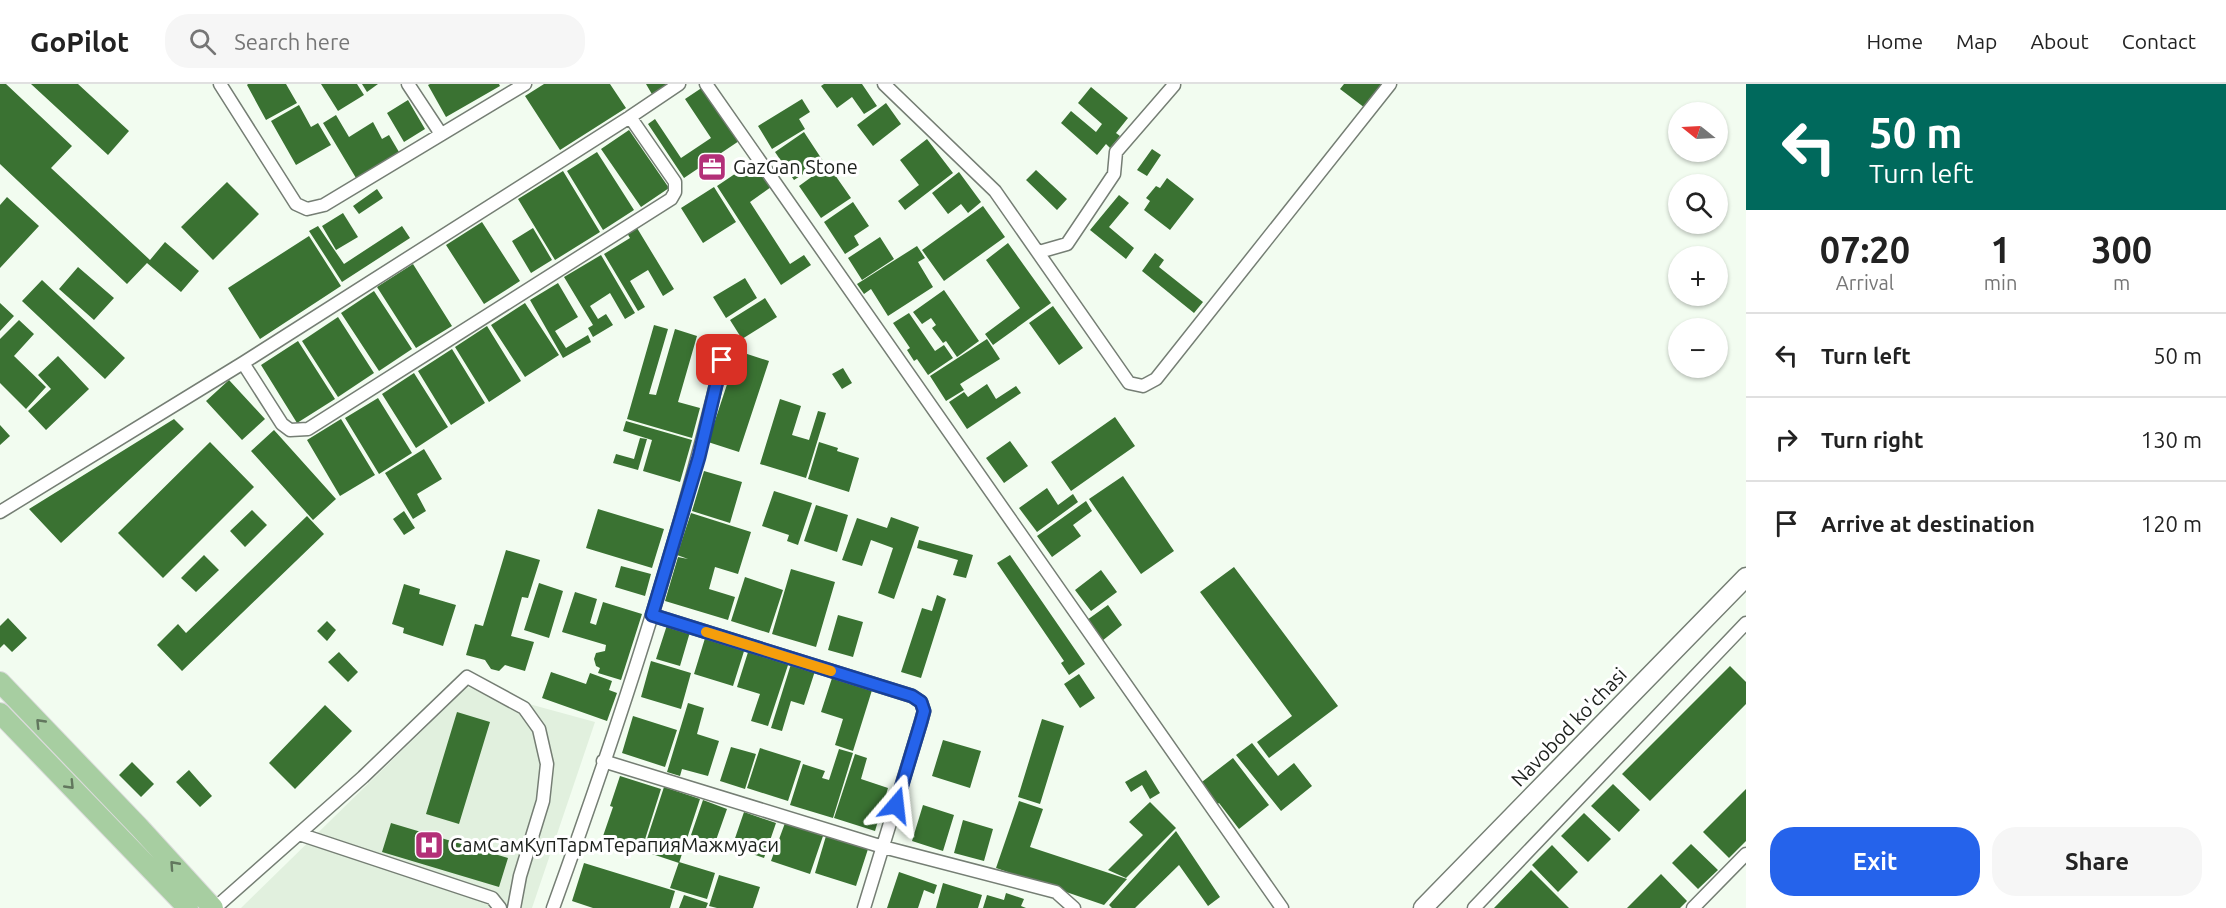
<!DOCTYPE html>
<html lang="en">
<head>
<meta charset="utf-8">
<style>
	:root { --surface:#fff; --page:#f6f6f6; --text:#222; --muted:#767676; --line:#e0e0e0; --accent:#2563eb }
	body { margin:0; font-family:Ubuntu,sans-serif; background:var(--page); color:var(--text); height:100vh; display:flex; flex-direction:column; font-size:22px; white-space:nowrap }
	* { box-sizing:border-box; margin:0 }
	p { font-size:20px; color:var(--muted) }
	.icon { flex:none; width:33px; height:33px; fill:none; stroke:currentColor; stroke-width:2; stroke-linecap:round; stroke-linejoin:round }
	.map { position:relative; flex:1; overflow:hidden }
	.side { display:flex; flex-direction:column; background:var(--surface); width:480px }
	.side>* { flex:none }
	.top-card { background:#00695c; color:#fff; overflow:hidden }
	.needle { width:39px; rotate:288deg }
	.controls { position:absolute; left:1668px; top:18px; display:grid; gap:12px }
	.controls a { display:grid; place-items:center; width:60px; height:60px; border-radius:50%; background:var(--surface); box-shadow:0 2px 4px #0004; font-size:30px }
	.pin { position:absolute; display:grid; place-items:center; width:51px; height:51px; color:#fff; margin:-26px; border-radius:12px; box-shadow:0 3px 9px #0006 }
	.me { position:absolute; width:66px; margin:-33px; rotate:17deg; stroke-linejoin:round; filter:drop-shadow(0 0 4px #0008) }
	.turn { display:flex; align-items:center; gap:21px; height:126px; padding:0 24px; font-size:27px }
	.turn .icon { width:78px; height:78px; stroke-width:2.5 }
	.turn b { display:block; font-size:42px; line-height:51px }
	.eta { display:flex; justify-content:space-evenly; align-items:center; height:102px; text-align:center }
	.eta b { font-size:36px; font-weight:700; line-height:42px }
	.primary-button { display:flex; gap:12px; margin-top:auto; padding:12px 24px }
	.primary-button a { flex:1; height:69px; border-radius:24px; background:var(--accent); color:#fff; font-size:24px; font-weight:700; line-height:69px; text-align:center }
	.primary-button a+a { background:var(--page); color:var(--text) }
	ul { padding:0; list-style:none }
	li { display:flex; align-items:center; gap:18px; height:84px; padding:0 24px; border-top:2px solid var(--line) }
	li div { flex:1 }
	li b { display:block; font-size:22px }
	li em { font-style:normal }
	header { display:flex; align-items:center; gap:36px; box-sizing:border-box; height:84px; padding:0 30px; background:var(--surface); border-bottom:2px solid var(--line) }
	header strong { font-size:28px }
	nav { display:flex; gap:33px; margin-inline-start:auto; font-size:21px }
	.search { width:420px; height:54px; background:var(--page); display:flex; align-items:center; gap:15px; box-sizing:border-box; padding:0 21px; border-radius:24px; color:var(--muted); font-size:22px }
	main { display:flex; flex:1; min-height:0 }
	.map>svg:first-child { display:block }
</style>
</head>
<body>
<header>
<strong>GoPilot</strong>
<div class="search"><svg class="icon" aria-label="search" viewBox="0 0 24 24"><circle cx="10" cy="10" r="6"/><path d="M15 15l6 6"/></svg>Search here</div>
<nav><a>Home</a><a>Map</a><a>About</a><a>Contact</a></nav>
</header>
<main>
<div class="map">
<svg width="1746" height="824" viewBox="0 0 1746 824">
	<rect width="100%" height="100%" fill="#f2fcf0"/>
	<path fill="#e1f0de" d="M467,603L595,638L532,824H241Z"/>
	<path fill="#3a7232" d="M0,0H6L72,62L51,84L150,176L165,158L199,187L181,208L147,179L127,200L0,80Z
		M31,0H78L129,47L108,71Z
		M248,0H286L297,19L266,36L247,1Z
		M321,0H357L364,11L338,27Z
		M362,0H378L367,8Z
		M430,0H499L500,2L446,33L428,1Z
		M544,0H610L626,24L560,66L525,12Z
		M646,0H671L653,12Z
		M824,0H862L877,22L864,30L852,13L837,24L821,2Z
		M1344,0H1384L1365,24L1340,5Z
		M703,3L739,57L684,94L648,40L655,35L681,74L711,54L685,15Z
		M1091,3L1128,34L1116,49L1120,52L1110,64L1106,60L1097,71L1061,39L1071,27L1096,48L1102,40L1078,19Z
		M802,15L810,28L799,35L805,45L772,65L758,42Z
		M408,16L425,45L404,58L387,29Z
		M886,19L901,40L873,62L857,41Z
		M299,21L311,43L318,39L331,61L296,81L271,37Z
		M336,31L349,53L373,38L382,55L389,51L399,68L356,94L323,39Z
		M629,46L669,104L641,123L601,65Z
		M804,48L823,77L794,96L775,68Z
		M927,55L953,89L905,126L898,117L919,101L900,76Z
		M1152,65L1161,71L1147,92L1137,86Z
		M597,68L634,126L603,146L567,87Z
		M754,77L771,103L750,118L790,180L804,171L811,181L781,201L717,102Z
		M828,81L851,114L821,134L799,102Z
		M1036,86L1067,115L1057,126L1026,96Z
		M563,87L600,148L555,176L518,115Z
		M959,88L981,118L968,129L961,120L948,130L932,109Z
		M1167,94L1194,115L1170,146L1144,126L1150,117L1146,114L1156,102L1160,104Z
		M227,98L259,130L213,176L181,143Z
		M714,103L736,138L703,159L681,124Z
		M377,105L383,114L359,130L353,122Z
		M1119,111L1129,119L1109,143L1134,164L1126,175L1090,146Z
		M7,113L39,142L0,184V121Z
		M853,118L869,142L854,152L859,161L845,170L824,138Z
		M983,122L1005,153L944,197L922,166Z
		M343,129L358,153L336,166L322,142Z
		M482,138L520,197L484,220L446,161Z
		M318,142L344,180L402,142L410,154L342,198L309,147Z
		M533,144L552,176L531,189L512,157Z
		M637,144L674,205L663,212L648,186L630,197L645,223L638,227L604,170L630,154L627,149Z
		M309,152L341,202L260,255L228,204Z
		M880,153L894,175L862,196L848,174Z
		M1008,159L1051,219L993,261L985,250L1020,224L986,176Z
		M917,162L925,174L918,178L933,203L888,232L871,205L864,210L857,200Z
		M1155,169L1164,176L1159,183L1203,218L1194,229L1142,187Z
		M601,171L635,229L625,235L610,209L590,222L598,235L606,230L613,241L593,253L588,244L593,241L564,193Z
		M413,180L452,242L416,264L377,203Z
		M78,183L114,214L94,236L59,205Z
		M745,194L757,214L726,234L713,213Z
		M42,196L125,274L105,295L22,217Z
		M558,199L578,233L555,247L566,264L588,251L591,258L563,274L530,216Z
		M944,206L979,257L957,273L946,257L943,259L932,244L936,241L931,234L922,240L913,228Z
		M374,207L412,265L379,287L341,229Z
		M765,214L777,233L742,255L730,236Z
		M0,219L14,232L0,247Z
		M525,219L559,271L525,293L491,241Z
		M1053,222L1083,264L1059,281L1029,239Z
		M909,229L935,267L944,261L953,274L928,291L917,275L914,277L907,266L910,264L893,239Z
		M338,233L374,289L338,313L302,257Z
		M19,236L34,250L14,272L46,303L26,325L0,299V255Z
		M654,241L668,245L649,310L656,311L675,245L697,252L678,318L700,324L692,354L627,335Z
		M487,242L521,297L489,318L455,263Z
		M987,255L1000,275L960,300L964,306L946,317L930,292Z
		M298,257L335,315L297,339L261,281Z
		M452,265L485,319L451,341L418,287Z
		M738,267L769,277L739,368L708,358Z
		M58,272L89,305L46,346L28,327L51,305L38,291Z
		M843,284L852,299L842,305L832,290Z
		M414,289L448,343L416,364L382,310Z
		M229,296L265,335L242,356L206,317Z
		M987,300L996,315L1016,302L1021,309L967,345L949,318L964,308L968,313Z
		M378,314L412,369L379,390L345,334Z
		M780,315L801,322L792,351L809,356L818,327L826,329L806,394L760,380Z
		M1115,333L1135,362L1071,407L1051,378Z
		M174,335L184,345L61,459L29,425Z
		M341,335L375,391L340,412L307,356Z
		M626,337L692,356L680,398L643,387L652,356L623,347Z
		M0,341L10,352L0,361Z
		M274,346L336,415L313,436L251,367Z
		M640,354L647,355L638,386L613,379L616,370L634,375Z
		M1010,357L1028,382L1004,399L986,374Z
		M210,358L254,403L163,494L118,449Z
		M819,358L838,364L837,367L859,374L849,408L808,395Z
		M424,365L442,395L417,410L426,427L413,435L385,389Z
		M704,387L742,398L730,439L692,427Z
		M1123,392L1174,467L1141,490L1089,415Z
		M1047,404L1058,421L1073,410L1078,418L1037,448L1019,424Z
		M774,407L812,419L798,461L787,457L789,451L762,442Z
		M1086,417L1092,427L1073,441L1081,452L1052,473L1037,452Z
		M816,421L848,431L837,468L804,457Z
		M598,425L664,445L652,484L586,464Z
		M252,426L267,441L245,463L230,447Z
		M404,427L415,444L404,451L393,435Z
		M691,429L751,448L738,490L715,483L709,505L735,513L728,536L665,517L678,473L688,475L677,471Z
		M307,432L324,450L182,587L157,561L178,540L186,549Z
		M891,433L919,443L894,515L878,509L893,464L871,456L862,482L842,476L857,434L887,444Z
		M919,456L973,471L966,494L953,491L958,476L917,464Z
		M506,466L540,476L528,514L522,513L511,552L534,558L525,587L505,581L499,587L491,585L485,576L466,571L475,540L483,542Z
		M204,471L219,486L196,508L181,494Z
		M1010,471L1085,580L1069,591L1061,579L1064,577L997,479Z
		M621,482L651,490L645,512L615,503Z
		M1234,483L1338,622L1269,674L1257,658L1292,632L1200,508Z
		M791,485L835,498L816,563L772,550Z
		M1101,486L1117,508L1091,527L1075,506Z
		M745,493L783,506L769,549L731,537Z
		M539,499L563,507L549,554L524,546Z
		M404,500L420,505L419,510L456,521L443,562L403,549L404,544L392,540Z
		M575,508L597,515L590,539L596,541L603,518L642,530L621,596L598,589L600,584L596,582L594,575L596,569L605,567L606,561L562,548Z
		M937,511L946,515L921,594L901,588L922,524L932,527Z
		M1108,521L1122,541L1102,557L1087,536Z
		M838,531L863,538L853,573L828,566Z
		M8,534L27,554L12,568L4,560L0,564V542Z
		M327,537L336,546L327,557L317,547Z
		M667,541L690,548L680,582L656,575Z
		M706,551L745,564L733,602L694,590Z
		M749,565L789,578L768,642L751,637L760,610L737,603Z
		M339,568L358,588L348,598L328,578Z
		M651,577L691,589L681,625L641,613Z
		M791,580L815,587L804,621L791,617L782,647L771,644Z
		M1730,582L1746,598V620L1650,717L1622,690Z
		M551,588L586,600L590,589L612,597L609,606L617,609L607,637L542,614Z
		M1079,590L1095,614L1080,624L1064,600Z
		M833,591L873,603L853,667L835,661L843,635L821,628Z
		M688,619L704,624L697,650L719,657L708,692L682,685L680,692L667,688Z
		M325,621L352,647L295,705L269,679Z
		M457,628L490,638L459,740L426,730Z
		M633,632L677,646L665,683L622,669Z
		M1042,635L1064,642L1040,720L1018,713Z
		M943,656L981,667L970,704L932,692Z
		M1252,659L1278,692L1294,679L1312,702L1281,727L1236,671Z
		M731,663L756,670L745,705L720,697Z
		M760,664L801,677L788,717L747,704Z
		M839,665L853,669L833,734L790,721L803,680L825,687L822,694L829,696Z
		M855,670L867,674L861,695L888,704L875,747L834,734Z
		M1233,674L1269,721L1239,745L1219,719L1215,722L1198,701Z
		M132,678L154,700L141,713L119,691Z
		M189,686L212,712L200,723L176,698Z
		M1146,686L1160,709L1150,715L1142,701L1131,708L1125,698Z
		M620,692L661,705L641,768L602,755L613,723L610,722Z
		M1613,700L1640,726L1619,748L1591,722Z
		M664,703L700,715L679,779L643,767Z
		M1746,705V757L1729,774L1703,748Z
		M703,716L727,725L715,759L691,751Z
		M1019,717L1043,725L1030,763L1127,795L1104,821L996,784Z
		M1150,718L1176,744L1126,794L1108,786L1143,751L1129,738Z
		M923,721L954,731L943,767L912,757Z
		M744,728L776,739L764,774L732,763Z
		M1584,729L1611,755L1588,778L1561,752Z
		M963,736L993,745L984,777L954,769Z
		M391,739L508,774L499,803L382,768Z
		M785,739L823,752L810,790L771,777Z
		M1176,747L1220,813L1208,822L1179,781L1135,824H1112L1109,821Z
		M826,752L868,765L856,802L815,789Z
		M1691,760L1718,786L1698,805L1672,779Z
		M1552,761L1578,788L1558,808L1532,781Z
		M679,778L715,789L707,815L670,804Z
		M584,779L675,807L670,824H593L572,817Z
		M1531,786L1569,824H1494Z
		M899,788L937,801L934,810L924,806L918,824H887Z
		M1661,790L1687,817L1680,824H1627Z
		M719,791L760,803L753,824H717L709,822Z
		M943,799L982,811L978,824H936Z
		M1006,809L1024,815L1021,822L1026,824H983L987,811L1004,816Z
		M684,811L708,819L706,824H679Z"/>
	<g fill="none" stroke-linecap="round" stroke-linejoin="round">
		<g stroke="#757e74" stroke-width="15">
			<path id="street" d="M220,0L296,120L307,125L324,121L525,0
				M408,0L441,50
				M706,0L1282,824
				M884,0L995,107L1129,299L1143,302L1156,295L1390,0
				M1039,168L1067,160L1114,90L1116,68L1174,1
				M243,279L282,340L290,346L308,345L671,115L675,108V98L630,33
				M0,428L243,279L630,33L679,0
				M652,531L912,612L921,618L924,627L921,638L864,824
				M603,677L883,763L1056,808L1074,824
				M299,750L492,814L500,824
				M215,824L363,693L467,593L524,624L539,645L547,680L543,717L520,792L514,824
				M553,824C618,644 678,462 722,276
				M1474,824L1746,539
				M1693,824L1746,770"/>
		</g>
		<g stroke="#757e74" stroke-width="21">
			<path id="secondary" d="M1423,824L1746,493"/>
		</g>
		<g stroke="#dbdbdb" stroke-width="22">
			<path id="primary" d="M0,598L139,743L213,824
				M0,629L188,824"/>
		</g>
		<use href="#street" stroke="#fff" stroke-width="12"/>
		<use href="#secondary" stroke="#fff" stroke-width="18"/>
		<use href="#primary" stroke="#a7cea1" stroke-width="20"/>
	</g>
	<defs><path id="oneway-chevron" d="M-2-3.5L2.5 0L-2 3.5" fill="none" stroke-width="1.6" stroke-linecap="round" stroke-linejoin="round" transform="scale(1.5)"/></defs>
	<g stroke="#62775e">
		<use href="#oneway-chevron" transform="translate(40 639) rotate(-134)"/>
		<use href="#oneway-chevron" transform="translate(70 701) rotate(46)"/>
		<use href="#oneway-chevron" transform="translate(174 781) rotate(-132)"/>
	</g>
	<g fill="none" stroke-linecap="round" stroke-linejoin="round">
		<g stroke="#184099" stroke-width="15">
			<path id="route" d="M722,276L699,373L652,531L912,612L921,618L924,627L921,638L896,721"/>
		</g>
		<use href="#route" stroke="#2563eb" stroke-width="10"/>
		<path stroke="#f59e0b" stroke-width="10" d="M706,548L831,587"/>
	</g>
	<defs>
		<g id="office-square" transform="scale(1.5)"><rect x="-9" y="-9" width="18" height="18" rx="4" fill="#b33078" stroke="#fff"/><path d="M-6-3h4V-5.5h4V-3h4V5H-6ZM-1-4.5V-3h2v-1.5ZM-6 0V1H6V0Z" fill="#fff"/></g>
		<g id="hospital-square" transform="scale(1.5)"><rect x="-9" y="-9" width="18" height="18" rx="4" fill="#b33078" stroke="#fff"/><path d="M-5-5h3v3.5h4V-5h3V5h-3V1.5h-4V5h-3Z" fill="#fff"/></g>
	</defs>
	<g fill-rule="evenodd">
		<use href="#office-square" x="712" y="83"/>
		<use href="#hospital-square" x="429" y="761"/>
	</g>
	<g text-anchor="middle" stroke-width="6" stroke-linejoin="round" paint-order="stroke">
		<g font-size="20" fill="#1c201c" stroke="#fff" text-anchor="start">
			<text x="733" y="90">GazGan Stone</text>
			<text x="450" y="768">СамСамКупТармТерапияМажмуаси</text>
		</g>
		<g font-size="20" fill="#1c201c" stroke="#fff">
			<text transform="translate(1569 643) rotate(-46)" y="7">Navobod ko'chasi</text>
		</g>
	</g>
</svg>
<div class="controls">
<a><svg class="needle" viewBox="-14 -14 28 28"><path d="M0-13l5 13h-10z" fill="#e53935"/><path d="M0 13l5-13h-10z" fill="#767676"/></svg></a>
<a><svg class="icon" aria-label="search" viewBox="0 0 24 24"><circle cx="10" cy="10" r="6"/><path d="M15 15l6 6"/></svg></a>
<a>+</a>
<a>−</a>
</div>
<div class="pin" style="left:722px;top:276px;background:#d93025"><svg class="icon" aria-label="arrive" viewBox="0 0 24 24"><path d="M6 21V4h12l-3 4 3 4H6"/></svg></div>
<svg class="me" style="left:896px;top:721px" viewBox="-20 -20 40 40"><path d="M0-17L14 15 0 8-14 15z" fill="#2563eb" stroke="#fff" stroke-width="4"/></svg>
</div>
<section class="side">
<div class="top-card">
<div class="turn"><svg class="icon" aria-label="left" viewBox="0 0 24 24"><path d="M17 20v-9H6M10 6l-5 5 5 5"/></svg><div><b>50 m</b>Turn left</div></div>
</div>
<div class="eta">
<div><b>07:20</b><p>Arrival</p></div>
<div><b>1</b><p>min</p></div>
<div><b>300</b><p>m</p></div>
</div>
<ul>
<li><svg class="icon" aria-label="left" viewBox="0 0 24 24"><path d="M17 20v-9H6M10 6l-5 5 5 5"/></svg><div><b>Turn left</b></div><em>50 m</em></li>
<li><svg class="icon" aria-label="right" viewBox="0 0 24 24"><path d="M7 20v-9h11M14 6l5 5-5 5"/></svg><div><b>Turn right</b></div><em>130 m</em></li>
<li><svg class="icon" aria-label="arrive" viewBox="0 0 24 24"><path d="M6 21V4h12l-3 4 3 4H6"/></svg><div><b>Arrive at destination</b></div><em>120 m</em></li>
</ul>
<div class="primary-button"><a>Exit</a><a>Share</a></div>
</section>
</main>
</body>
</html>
